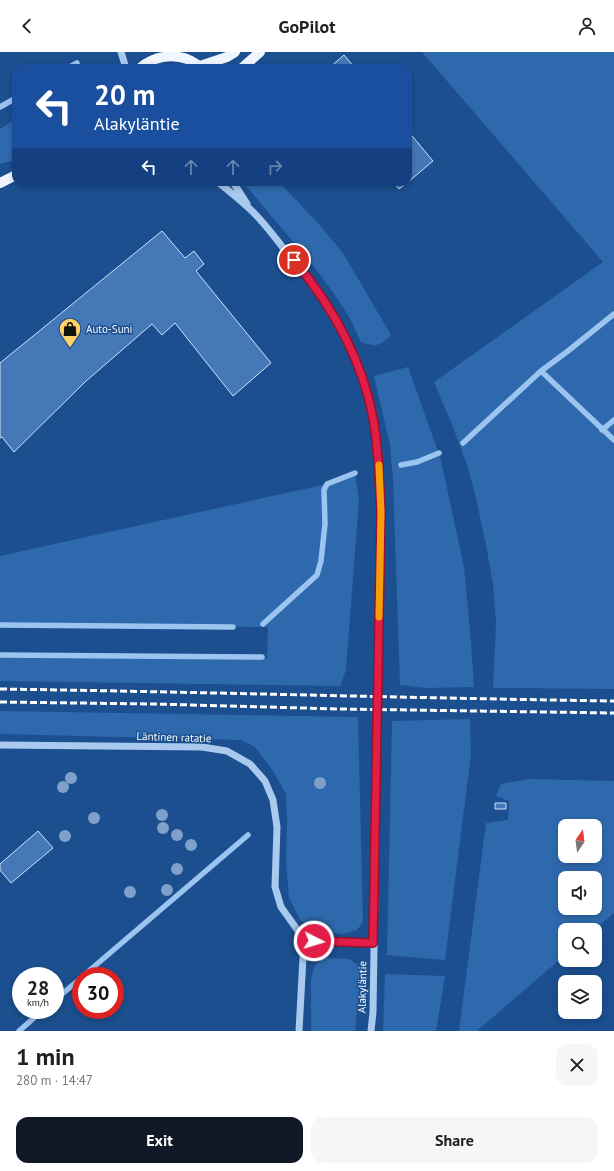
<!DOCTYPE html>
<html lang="en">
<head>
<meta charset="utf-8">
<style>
	:root { --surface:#fff; --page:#f6f6f6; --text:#202124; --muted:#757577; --accent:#111827 }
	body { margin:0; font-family:"PT Sans",sans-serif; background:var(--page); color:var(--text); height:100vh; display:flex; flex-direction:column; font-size:15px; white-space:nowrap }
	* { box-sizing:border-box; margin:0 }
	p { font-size:13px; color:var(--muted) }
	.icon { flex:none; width:22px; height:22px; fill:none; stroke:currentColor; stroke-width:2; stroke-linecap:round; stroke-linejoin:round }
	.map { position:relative; height:979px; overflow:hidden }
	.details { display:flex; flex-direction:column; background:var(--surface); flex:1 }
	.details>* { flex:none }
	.top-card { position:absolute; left:12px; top:12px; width:400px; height:122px; border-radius:12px; box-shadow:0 2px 6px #0003; background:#1a4fa0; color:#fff; overflow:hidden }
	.needle { width:26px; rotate:14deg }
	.controls { position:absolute; left:558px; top:767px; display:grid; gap:8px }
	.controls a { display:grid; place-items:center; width:44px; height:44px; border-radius:8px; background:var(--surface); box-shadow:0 2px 6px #0003; font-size:20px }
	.speed { position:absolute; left:12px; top:915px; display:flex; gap:8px; font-size:20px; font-weight:700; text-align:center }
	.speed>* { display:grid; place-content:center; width:52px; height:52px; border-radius:50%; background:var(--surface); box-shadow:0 2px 6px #0003; line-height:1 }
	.speed small { font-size:10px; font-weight:400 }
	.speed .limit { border:6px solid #d22; background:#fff; color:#111 }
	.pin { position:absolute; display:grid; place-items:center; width:34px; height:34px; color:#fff; margin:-17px; border:2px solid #fff; border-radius:50%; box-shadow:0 1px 4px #0007 }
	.me { position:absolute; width:44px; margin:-22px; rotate:95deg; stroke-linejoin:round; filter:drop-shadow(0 0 3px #0008) }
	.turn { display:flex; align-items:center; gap:14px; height:84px; padding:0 16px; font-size:18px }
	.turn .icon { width:52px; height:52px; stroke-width:2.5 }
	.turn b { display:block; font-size:28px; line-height:34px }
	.lanes { display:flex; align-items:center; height:38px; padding:0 16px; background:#0003; justify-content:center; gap:20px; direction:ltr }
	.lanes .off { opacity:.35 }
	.round { display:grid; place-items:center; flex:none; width:42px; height:42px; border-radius:12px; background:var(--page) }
	.headline { display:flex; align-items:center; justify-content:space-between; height:68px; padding:0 16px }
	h1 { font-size:24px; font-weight:700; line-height:30px }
	.cta { display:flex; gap:8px; margin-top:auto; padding:8px 16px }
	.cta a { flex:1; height:46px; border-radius:12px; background:var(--accent); color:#fff; font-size:16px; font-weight:700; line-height:46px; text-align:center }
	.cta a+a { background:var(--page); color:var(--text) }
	header { display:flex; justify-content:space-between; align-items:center; height:52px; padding:0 16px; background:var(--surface); font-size:18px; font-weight:700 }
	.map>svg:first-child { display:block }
</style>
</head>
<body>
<header><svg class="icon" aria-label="back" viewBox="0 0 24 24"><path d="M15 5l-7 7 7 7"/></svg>GoPilot<svg class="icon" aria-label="person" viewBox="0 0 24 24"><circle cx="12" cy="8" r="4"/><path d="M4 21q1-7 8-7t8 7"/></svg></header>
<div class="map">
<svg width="614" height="979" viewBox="0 0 614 979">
	<rect width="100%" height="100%" fill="#1b4f8f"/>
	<path fill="#2e69ad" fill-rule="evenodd" d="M422,0H614V637L493,636L496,570L493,532L486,493L476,446L467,413L453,375L434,330L603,210Z
		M16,67V108L0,112V77Z
		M243,130H279L317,170L343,201L391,283C379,295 376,295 361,290C356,280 352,269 346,260C317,213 277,173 243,130Z
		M408,315L441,408L464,515L470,578L474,635L426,636L400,633L393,428L390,393L374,324Z
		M355,421L359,448L346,618L340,634L0,629V602L267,606L268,575L0,573V504L327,432Z
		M0,659L358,665L363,870L357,878L343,882L325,880L301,869L289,846L286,810L287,769L286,742L273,719L255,695L241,688L0,682Z
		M470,667L471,702L445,908L387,903L392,669Z
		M528,727L614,729V861L594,878H565V903L477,979H459L486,771L508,768L509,749L496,744L501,732ZM565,774H595V804H565ZM565,826H595V856H565Z
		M325,906L349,907L358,913L360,925L355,979H311V927L315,913Z
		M385,922L445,924L436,979H383Z"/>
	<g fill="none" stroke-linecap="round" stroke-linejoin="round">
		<path stroke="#9cc4f0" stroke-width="5.5" d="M68,16L77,11
			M0,55L16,46
			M541,319L614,388
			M602,378L614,368
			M463,391L541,319L568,299L614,262
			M401,413L417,410L439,401
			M263,572L317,523L321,509L325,472L324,438L327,432L355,421
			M0,573L233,575
			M0,603L262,605
			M83,924L248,783
			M55,948L81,926
			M19,979L43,958"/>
	</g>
	<path fill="#4478b7" stroke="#cfe3fa" d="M344,3L355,16H329Z
		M408,79L433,109L408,130Z
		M393,130H408L399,137Z
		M162,179L185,206L194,199L204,212L196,219L271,311L233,344L175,271L162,283L152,272L85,330L14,400L2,385L0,386V311Z
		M495,751H506V757H495Z
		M38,779L53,796L11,831L0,818V812Z"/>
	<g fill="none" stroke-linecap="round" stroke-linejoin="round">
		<path stroke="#a9c9ee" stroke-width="7" d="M121,0L126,16
			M218,130C230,140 242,149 253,160C264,171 274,184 284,197C327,248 361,300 373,367C379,397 379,429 381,460L373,960L371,979
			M233,130L247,152
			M0,693L202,695L227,699L250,712L265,729L273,748L277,775L275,835L281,855L304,887L325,890L373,891
			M299,979L304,887"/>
		<path stroke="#f0f6ff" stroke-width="10" d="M200,14L227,5L235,0
			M140,16C158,1 184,0 201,16
			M242,16L260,0
			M0,131L16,123"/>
		<path stroke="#fff" stroke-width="3" stroke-dasharray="7 3" stroke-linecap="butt" d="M0,637C205,640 409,646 614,649
			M0,650L155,652L340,657L614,661"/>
	</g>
	<g fill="#7ea0ca">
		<circle cx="71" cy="726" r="6"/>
		<circle cx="320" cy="731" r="6"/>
		<circle cx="63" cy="735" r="6"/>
		<circle cx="162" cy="763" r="6"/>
		<circle cx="94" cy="766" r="6"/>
		<circle cx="163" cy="776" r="6"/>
		<circle cx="177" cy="783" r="6"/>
		<circle cx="65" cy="784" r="6"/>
		<circle cx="191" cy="793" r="6"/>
		<circle cx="177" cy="817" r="6"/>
		<circle cx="167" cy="838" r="6"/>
		<circle cx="130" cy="840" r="6"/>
	</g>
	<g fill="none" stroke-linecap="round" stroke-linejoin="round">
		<g stroke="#92132f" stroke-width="10">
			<path id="route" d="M294,208C332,254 362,307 373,366C379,397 379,429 381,460L373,891L314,889"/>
		</g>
		<use href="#route" stroke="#e11d48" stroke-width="7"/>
		<path stroke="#f59e0b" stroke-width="7" d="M379,565L381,460L379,413"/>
	</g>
	<defs>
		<g id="shop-pin" transform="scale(1.15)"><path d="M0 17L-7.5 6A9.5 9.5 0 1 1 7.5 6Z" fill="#ffd166" stroke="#1b4f8f"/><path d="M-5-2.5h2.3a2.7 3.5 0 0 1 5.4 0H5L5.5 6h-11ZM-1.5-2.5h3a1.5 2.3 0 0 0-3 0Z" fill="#111"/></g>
	</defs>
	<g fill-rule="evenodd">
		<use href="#shop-pin" x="70" y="277"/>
	</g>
	<g text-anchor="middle" stroke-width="3" stroke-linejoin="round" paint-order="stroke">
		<g font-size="11" fill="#fff" stroke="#1b4f8f" text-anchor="start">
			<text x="86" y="281">Auto-Suni</text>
		</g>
		<g font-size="11" fill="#fff" stroke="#1b4f8f">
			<text transform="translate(174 685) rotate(2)" y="4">Läntinen ratatie</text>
			<text transform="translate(362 935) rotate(-89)" y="4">Alakyläntie</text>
		</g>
	</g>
</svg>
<div class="controls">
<a><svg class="needle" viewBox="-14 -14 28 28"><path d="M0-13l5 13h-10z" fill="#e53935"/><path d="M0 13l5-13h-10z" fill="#757577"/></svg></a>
<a><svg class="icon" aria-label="sound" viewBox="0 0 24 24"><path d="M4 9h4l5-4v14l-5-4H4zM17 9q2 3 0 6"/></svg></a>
<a><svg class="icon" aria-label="search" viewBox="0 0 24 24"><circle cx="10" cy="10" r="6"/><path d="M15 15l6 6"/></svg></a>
<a><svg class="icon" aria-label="layers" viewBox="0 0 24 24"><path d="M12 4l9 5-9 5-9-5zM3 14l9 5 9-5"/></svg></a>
</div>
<div class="speed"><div>28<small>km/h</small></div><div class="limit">30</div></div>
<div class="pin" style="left:294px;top:208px;background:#d93025"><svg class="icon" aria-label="arrive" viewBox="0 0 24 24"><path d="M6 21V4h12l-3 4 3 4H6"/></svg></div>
<svg class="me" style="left:314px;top:889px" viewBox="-20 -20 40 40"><circle r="17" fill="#e11d48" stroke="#fff" stroke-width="3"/><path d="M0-11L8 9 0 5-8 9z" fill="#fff"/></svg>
<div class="top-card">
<div class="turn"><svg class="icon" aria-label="left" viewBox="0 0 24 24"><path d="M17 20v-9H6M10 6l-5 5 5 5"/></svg><div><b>20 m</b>Alakyläntie</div></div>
<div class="lanes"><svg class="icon" aria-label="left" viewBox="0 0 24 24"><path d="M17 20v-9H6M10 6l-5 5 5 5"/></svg><svg class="icon off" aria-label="ahead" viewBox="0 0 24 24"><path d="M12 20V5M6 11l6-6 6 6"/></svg><svg class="icon off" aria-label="ahead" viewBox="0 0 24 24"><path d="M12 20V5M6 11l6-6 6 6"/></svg><svg class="icon off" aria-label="right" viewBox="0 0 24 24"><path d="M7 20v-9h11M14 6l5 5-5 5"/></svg></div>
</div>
</div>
<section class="details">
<div class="headline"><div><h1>1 min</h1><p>280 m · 14:47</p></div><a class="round"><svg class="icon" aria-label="close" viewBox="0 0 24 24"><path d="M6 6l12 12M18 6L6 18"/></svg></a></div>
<div class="cta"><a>Exit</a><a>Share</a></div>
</section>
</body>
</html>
